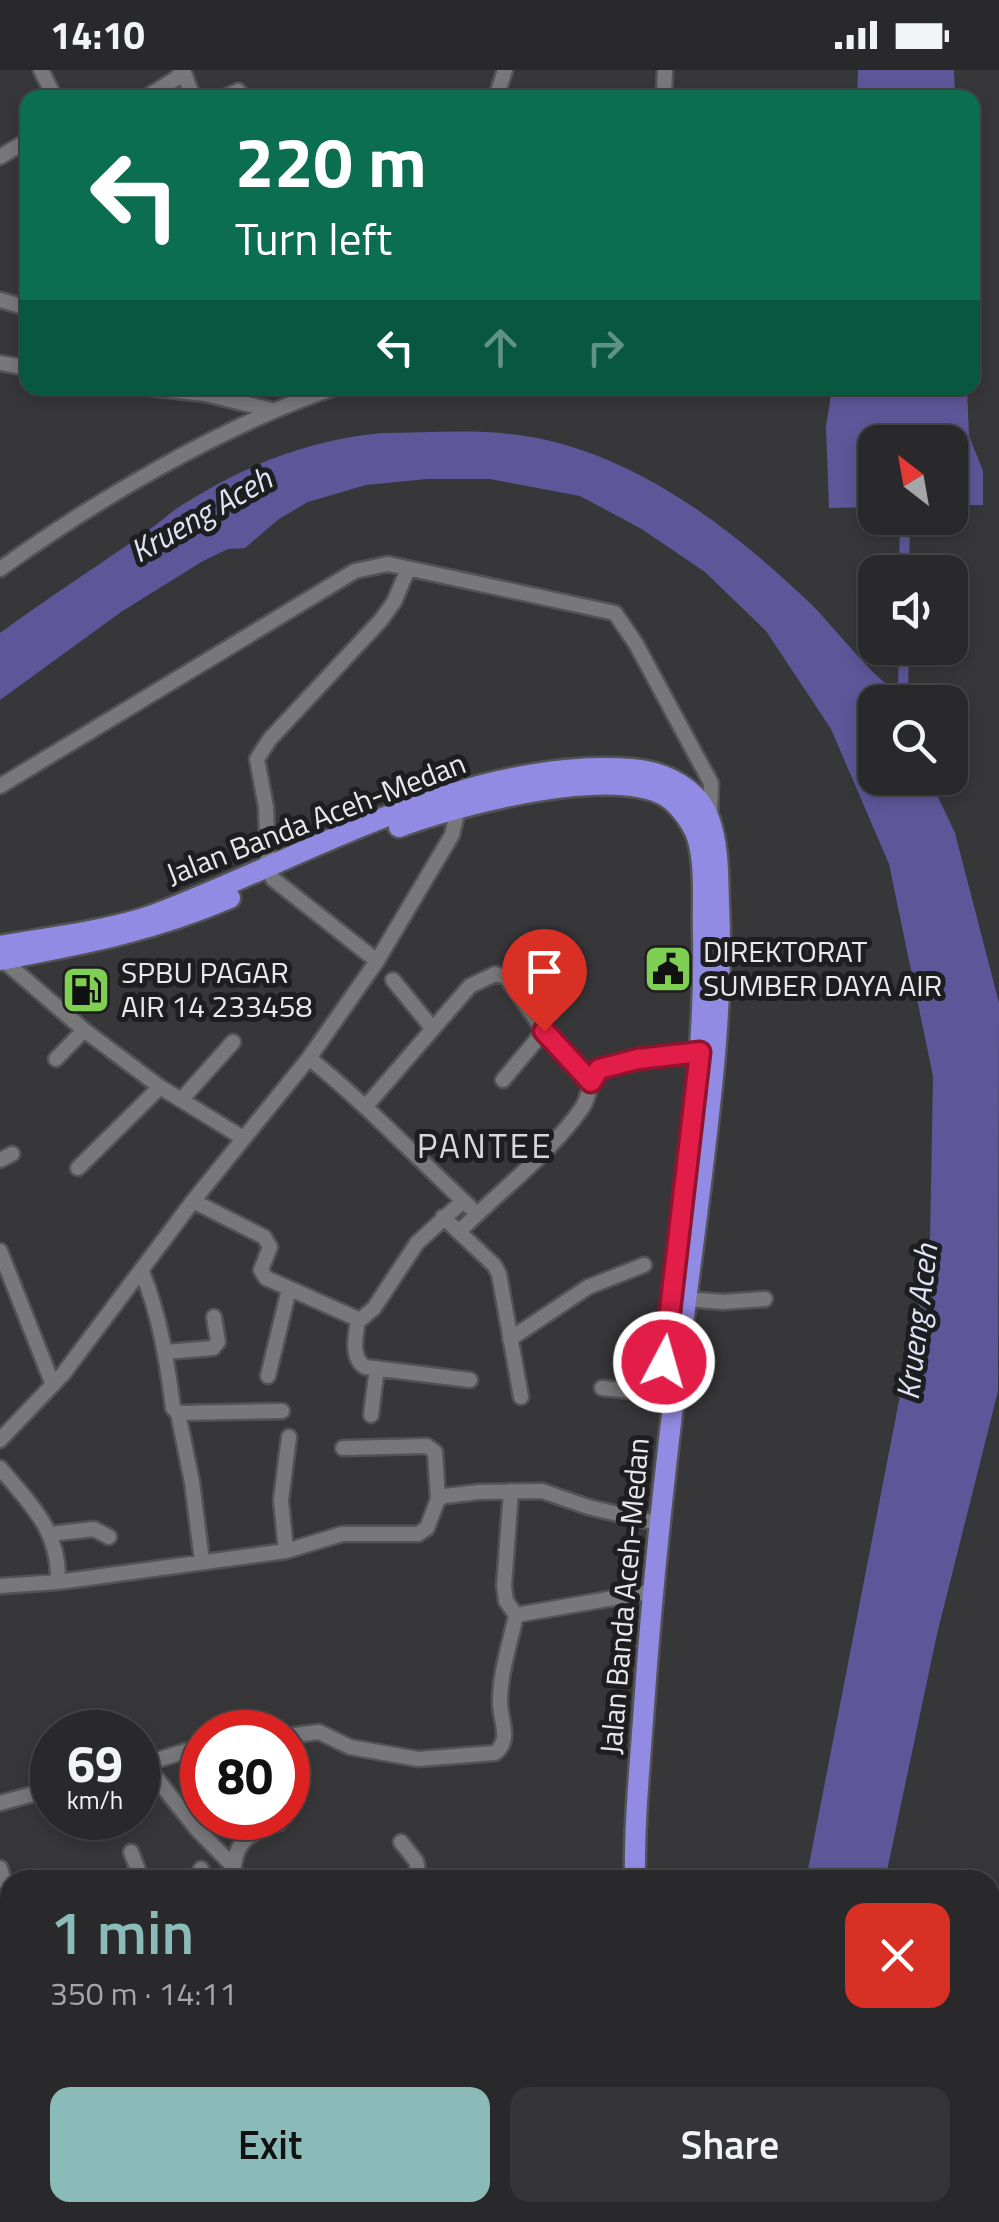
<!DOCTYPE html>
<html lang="en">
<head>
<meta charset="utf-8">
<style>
	:root { --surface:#29292c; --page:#353538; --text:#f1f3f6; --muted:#a5a6a9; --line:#454548; --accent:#8bbbb9 }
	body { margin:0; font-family:"Titillium Web",sans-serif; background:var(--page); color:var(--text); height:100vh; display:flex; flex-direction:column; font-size:38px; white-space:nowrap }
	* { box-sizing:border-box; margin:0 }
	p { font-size:32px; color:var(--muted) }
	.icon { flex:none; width:55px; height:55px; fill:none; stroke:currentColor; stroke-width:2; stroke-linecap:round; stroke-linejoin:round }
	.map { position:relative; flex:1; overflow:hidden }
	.side { position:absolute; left:0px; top:1800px; width:1000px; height:352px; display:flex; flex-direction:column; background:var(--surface); border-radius:30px 30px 0 0; box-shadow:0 5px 15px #0003,0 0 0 2px var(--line) }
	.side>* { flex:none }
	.guide { position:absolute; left:20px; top:20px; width:960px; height:305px; border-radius:20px; box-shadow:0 5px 15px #0003,0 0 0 2px var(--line); background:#0b6e4f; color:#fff; overflow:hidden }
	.needle { width:65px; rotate:329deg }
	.buttons { position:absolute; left:858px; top:355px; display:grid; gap:20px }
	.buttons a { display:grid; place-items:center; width:110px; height:110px; border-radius:20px; background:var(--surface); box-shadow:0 5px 15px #0003,0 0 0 2px var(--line); font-size:50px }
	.speed { position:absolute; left:30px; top:1640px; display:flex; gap:20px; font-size:50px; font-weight:700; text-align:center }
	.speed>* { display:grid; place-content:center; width:130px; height:130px; border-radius:50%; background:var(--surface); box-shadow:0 5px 15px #0003,0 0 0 2px var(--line); line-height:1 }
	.speed small { font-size:25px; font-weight:400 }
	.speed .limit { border:15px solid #d22; background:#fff; color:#111 }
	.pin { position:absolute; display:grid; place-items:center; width:85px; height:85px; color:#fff; margin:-102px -42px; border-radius:50% 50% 50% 0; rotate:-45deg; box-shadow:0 0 10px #0007 }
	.pin .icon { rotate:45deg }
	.me { position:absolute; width:110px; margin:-55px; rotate:6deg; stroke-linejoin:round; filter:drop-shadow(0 0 8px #0008) }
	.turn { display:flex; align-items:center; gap:35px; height:210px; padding:0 50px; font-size:45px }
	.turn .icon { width:130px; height:130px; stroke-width:2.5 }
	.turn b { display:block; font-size:70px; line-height:85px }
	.lanes { display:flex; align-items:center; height:95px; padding:0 50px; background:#0003; justify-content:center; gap:50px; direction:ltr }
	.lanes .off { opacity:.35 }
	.round { display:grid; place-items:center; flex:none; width:105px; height:105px; border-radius:20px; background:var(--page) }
	.headline { display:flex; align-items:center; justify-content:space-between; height:170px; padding:0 50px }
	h1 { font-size:60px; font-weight:600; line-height:75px; color:var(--accent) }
	.action { display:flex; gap:20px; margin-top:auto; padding:20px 50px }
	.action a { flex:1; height:115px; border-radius:20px; background:var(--accent); color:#111; font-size:40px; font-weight:600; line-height:115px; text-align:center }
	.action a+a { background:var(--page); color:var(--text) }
	.status { display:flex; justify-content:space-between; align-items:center; height:70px; padding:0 50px; background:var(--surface); direction:ltr }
	.status svg { height:28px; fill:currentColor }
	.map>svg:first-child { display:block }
</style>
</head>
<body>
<div class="status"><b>14:10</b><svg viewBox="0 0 49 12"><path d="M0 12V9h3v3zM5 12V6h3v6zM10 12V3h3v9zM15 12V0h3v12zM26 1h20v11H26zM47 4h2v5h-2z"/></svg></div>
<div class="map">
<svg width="999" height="2152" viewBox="0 0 999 2152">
	<rect width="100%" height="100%" fill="#37373a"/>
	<path fill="#5d5799" d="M858,0H954L955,27H857Z
		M832,318H967L969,366L983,401V435H950V372H875V437L829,438L826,357Z
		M382,363C424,363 469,359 511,364C627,377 728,455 810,533C826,548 875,609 889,615C893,618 898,618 903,619L904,632H875V708H929L955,763L999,933L998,1321L937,1564L885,1810H806L930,1171L933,1006L889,794L831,659L766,561L705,502L640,458L580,426L490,409H427L366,415L308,432L279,449L245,478L228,479L203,491L121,542L0,630V563C48,528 97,496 145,463C158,454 169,443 182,435C245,395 308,370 382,363Z
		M744,2143V2142L819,2143L817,2152H743Z"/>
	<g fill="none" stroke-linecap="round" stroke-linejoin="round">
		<path stroke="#5d5799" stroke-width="10" d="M904,502L905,448
			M903,619L904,578"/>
		<g stroke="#535356" stroke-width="19">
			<path id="minor" d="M41,0L55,28
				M183,0L193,28
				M145,28L177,8L183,0
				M223,28L238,21L244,28
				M496,28L505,0
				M664,28L665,0
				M0,87L28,70
				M0,230L28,238
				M0,293L28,298
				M150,318L205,324L272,340
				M0,499C96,430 223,355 334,318
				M0,716L355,501L388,494L615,543L636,574L711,713L710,749
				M3,890L84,960L160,1017L243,1068
				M377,891L273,809L268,798L266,737L257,689L270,669L381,550L394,532L408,499
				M393,910L433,959
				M309,988C366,1034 416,1087 470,1137
				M56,989L84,960
				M503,1010L544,961
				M182,1029L233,972
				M367,1035L470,916L495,904L506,907L544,961L591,1012
				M0,1090L12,1084
				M78,1098L160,1017
				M193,1131L264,1167L270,1177L261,1200L266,1208L360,1250L374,1238L417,1173L463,1131
				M443,1147L494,1195L499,1204L521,1327
				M459,1162C498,1122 550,1084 582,1038C590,1026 589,1013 596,1001L638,989L700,982
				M0,1181L53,1315
				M142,1202C160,1246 167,1291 173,1338L178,1343L192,1412L202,1491
				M686,1229L723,1232L765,1229
				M358,1249C356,1266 350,1287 365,1297L470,1310
				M510,1269L588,1217L644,1195
				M166,1282L213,1278L218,1272L214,1247
				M268,1306L289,1219
				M602,1318L661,1324
				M178,1343L282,1341
				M371,1345L377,1298
				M0,1370L63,1304L193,1131L309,988L377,891L452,765L458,739
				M343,1378L427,1376L435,1382L438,1429
				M0,1398C31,1435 60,1461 58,1512
				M50,1464L94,1459L109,1467
				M286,1481L281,1430L289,1367
				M0,1516L58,1512L286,1481L342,1464H418L427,1458L438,1429L445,1426L479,1422L542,1421L588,1437L648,1451
				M516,1545L643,1523
				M288,1666L319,1662L350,1677L418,1689L495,1683C512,1670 500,1650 500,1632C500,1602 510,1574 516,1545L506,1531L504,1516L511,1421
				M144,1693L196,1758L233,1796
				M138,1696L202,1676
				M138,1724L158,1711
				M0,1733L52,1719
				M401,1772L416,1791L420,1810
				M131,1782L142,1810
				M0,1798L10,1831
				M201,1799L206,1810
				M234,1810C231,1776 246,1762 279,1753
				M0,1955L10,1945
				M29,2142L31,2147L44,2142
				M301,2142L307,2152
				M369,2142L374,2152
				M95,2152L96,2142
				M323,2152L335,2142"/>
		</g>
		<g stroke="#535356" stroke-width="25">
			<path id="highway" d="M399,757C456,736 621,691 671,730C681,738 693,755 697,767C706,797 702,834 703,865C706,1014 678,1162 662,1310
				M0,876C45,868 111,860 153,845C302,789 467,687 631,699C664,701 699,718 710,751C719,778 718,806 719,833C724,939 709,1048 696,1153C675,1314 655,1474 644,1636C640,1694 634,1752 635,1810
				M0,890C83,874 150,862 230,828
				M652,2142V2152"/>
		</g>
		<use href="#minor" stroke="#78787b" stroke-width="14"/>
		<use href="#highway" stroke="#918be3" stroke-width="20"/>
	</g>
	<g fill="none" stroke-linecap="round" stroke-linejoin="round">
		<g stroke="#92132f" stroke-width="25">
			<path id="route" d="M544,961L591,1012L599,999L638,989L700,982L664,1292"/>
		</g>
		<use href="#route" stroke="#e11d48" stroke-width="18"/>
	</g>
	<defs>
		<g id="civic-square" transform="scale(2.5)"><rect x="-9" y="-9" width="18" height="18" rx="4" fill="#7fd052" stroke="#1e1e20"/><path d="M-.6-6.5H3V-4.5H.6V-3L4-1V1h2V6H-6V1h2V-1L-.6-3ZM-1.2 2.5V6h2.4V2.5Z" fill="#111"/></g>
		<g id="fuel-square" transform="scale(2.5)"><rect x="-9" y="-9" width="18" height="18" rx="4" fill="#7fd052" stroke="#1e1e20"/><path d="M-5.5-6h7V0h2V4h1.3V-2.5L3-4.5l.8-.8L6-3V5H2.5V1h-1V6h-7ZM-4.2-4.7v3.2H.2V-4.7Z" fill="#111"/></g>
	</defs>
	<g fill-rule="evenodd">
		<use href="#civic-square" x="668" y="899"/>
		<use href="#fuel-square" x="86" y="920"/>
	</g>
	<g text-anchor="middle" stroke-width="10" stroke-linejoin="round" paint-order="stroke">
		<g font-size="30" fill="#e9e9eb" stroke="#1e1e20">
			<text transform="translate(316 749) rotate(-21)" y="10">Jalan Banda Aceh-Medan</text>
			<text transform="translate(625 1526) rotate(-85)" y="10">Jalan Banda Aceh-Medan</text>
		</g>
		<g font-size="30" fill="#e9e9eb" stroke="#1e1e20" text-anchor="start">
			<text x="703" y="892">DIREKTORAT<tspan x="703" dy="34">SUMBER DAYA AIR</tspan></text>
			<text x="121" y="913">SPBU PAGAR<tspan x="121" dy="34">AIR 14 233458</tspan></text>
		</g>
		<g font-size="32" font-style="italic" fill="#e2e2f6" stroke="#1e1e20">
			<text transform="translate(201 445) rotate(-30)" y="11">Krueng Aceh</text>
			<text transform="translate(917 1252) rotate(-83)" y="11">Krueng Aceh</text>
		</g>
		<g font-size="35" letter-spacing="2.5" fill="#d8d8dc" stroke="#1e1e20">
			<text x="485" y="1088">PANTEE</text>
		</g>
	</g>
</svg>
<div class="buttons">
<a><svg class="needle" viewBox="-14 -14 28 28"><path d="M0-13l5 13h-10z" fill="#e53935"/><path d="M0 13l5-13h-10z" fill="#a5a6a9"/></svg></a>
<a><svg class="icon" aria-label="sound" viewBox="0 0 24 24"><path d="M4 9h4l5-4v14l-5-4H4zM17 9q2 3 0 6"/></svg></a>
<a><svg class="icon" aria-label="search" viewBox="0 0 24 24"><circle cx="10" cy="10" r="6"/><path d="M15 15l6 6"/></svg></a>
</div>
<div class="speed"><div>69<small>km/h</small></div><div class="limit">80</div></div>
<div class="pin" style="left:544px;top:961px;background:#d93025"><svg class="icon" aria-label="arrive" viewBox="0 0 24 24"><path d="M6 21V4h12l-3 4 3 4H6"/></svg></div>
<svg class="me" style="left:664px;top:1292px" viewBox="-20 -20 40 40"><circle r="17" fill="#e11d48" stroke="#fff" stroke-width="3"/><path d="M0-11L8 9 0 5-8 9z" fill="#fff"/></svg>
<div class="guide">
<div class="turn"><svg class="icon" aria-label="left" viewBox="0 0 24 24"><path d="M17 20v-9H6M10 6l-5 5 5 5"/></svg><div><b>220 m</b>Turn left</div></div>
<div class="lanes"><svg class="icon" aria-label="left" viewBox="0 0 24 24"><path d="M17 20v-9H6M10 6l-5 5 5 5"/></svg><svg class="icon off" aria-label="ahead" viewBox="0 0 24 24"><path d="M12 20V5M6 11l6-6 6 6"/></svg><svg class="icon off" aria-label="right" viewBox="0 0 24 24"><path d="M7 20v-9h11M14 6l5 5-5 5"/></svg></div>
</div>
<section class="side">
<div class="headline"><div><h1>1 min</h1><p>350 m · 14:11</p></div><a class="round" style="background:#d93025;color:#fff"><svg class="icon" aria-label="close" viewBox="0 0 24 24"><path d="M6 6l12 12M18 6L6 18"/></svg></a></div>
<div class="action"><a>Exit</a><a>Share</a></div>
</section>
</div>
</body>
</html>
